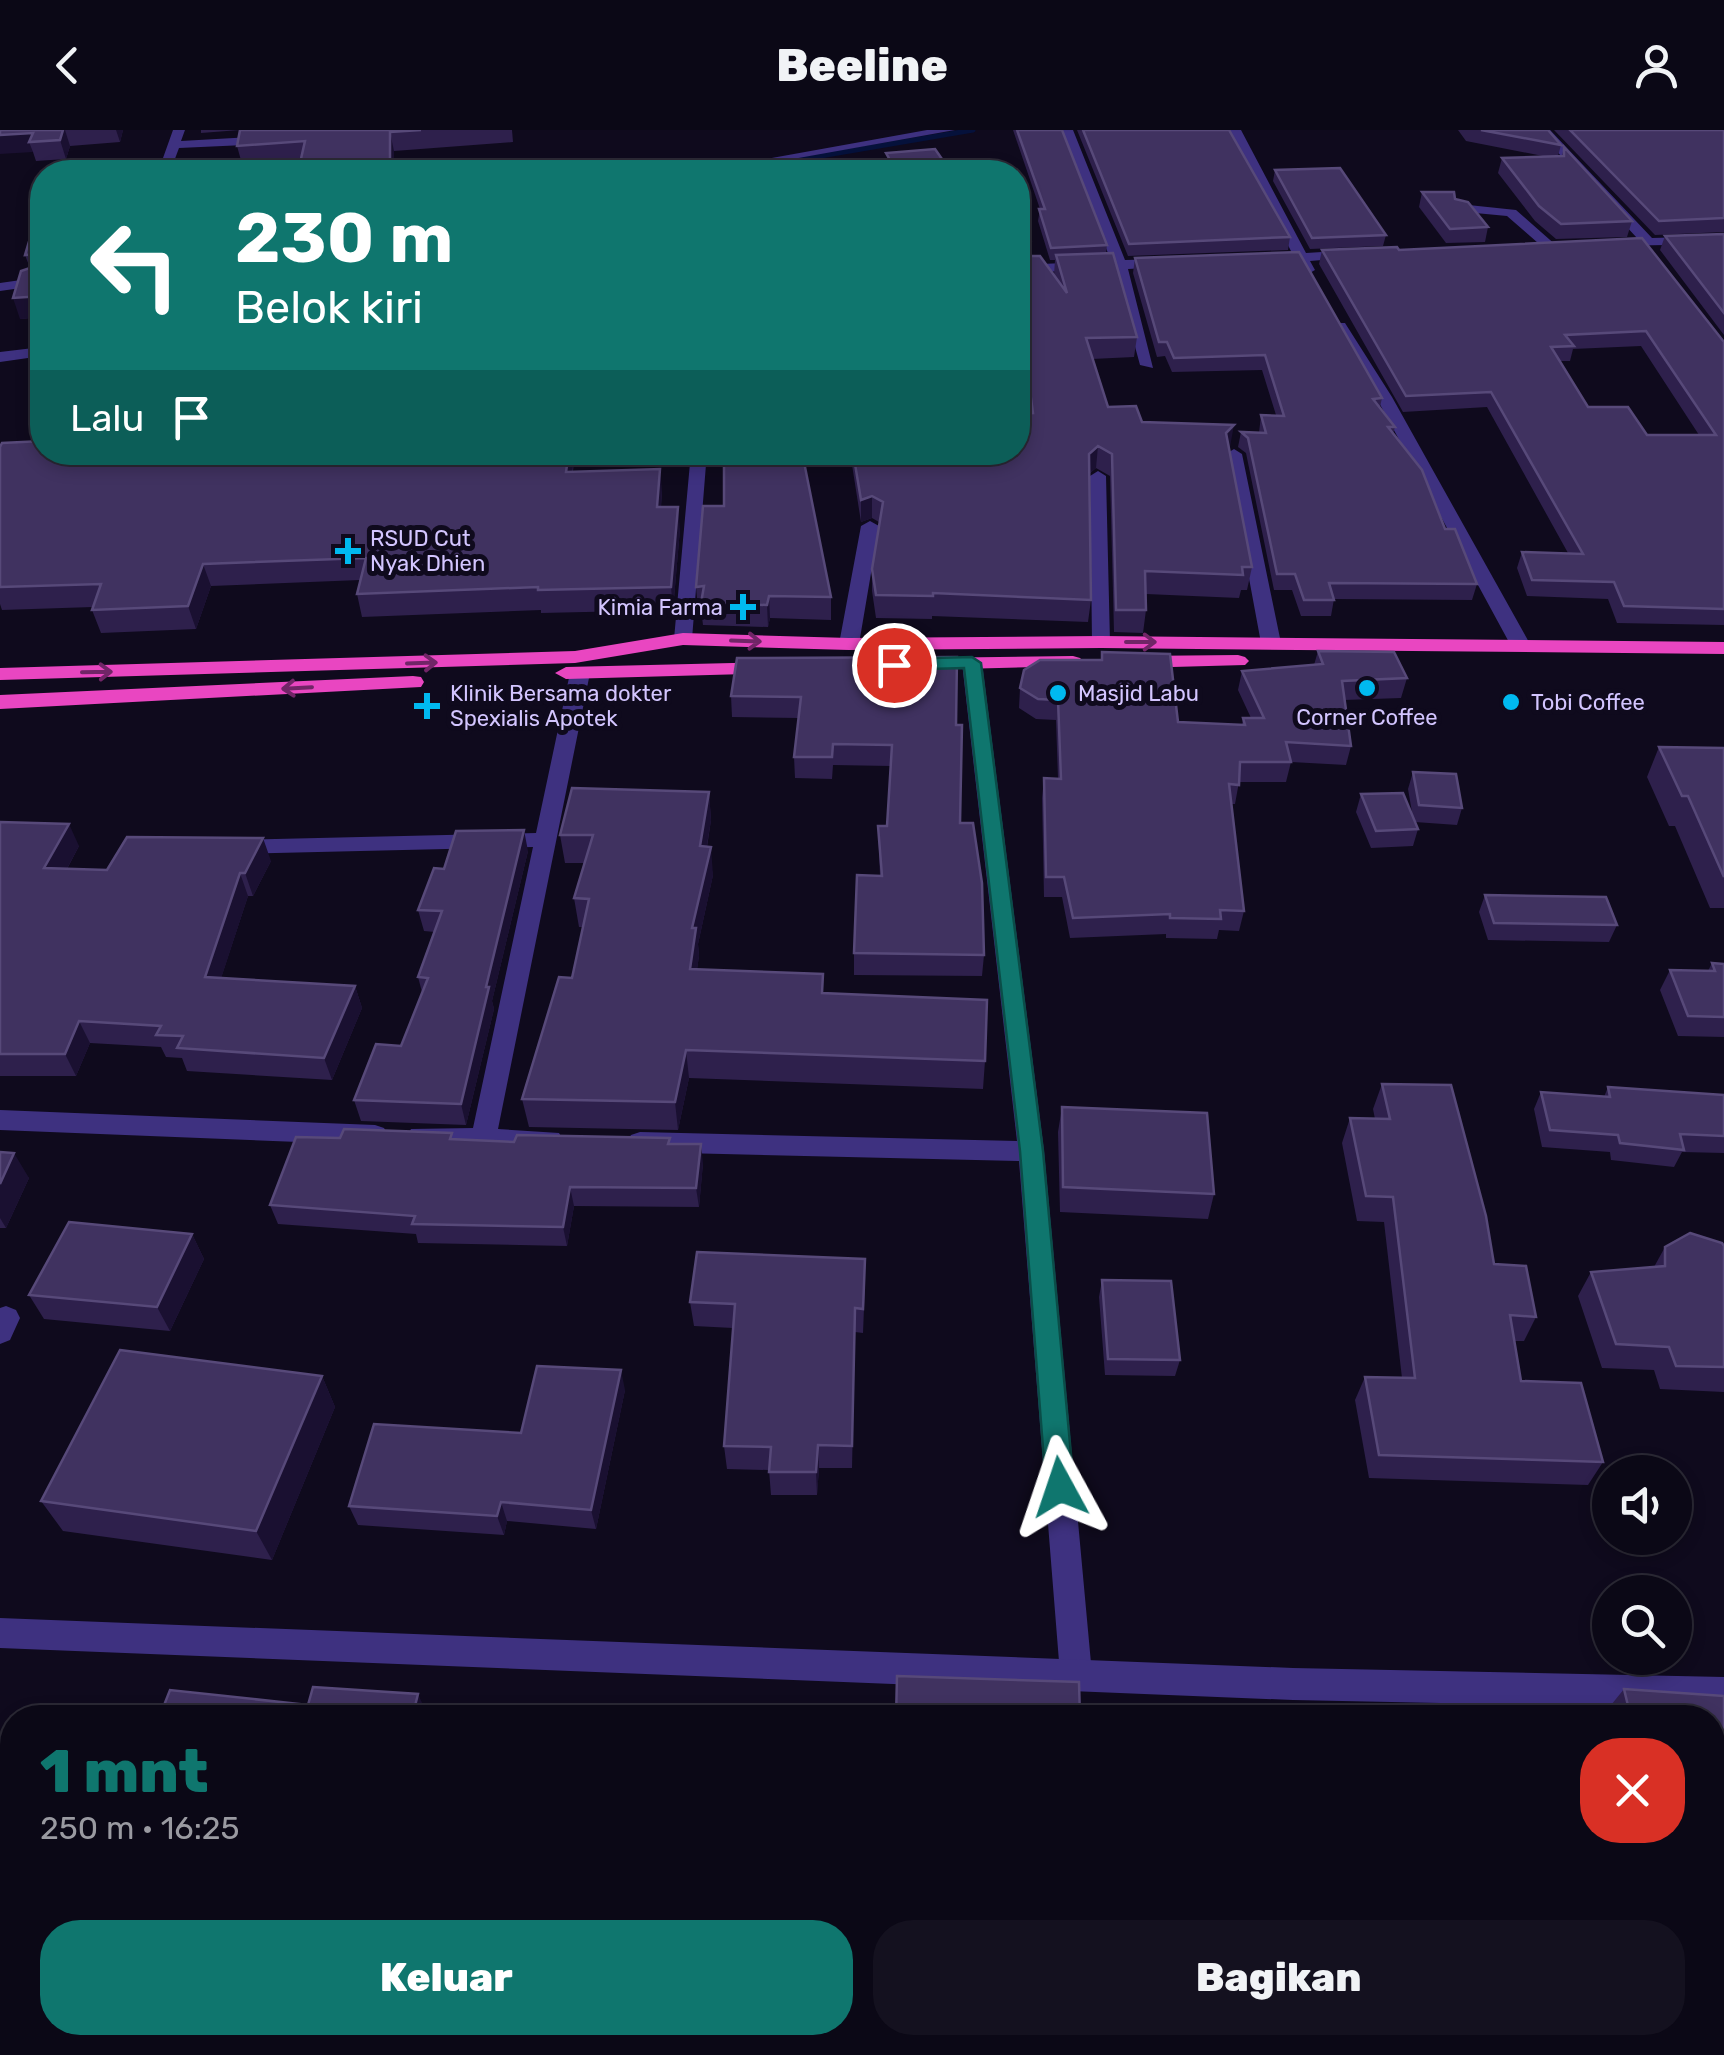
<!DOCTYPE html>
<html lang="id">
<head>
<meta charset="utf-8">
<style>
	:root { --surface:#0b0816; --page:#14111f; --text:#f1f3f6; --muted:#9a9aa1; --line:#2b2935; --accent:#0f766e }
	body { margin:0; font-family:Rubik,sans-serif; background:var(--page); color:var(--text); height:100vh; display:flex; flex-direction:column; font-size:38px; white-space:nowrap }
	* { box-sizing:border-box; margin:0 }
	p { font-size:32px; color:var(--muted) }
	.icon { flex:none; width:55px; height:55px; fill:none; stroke:currentColor; stroke-width:2; stroke-linecap:round; stroke-linejoin:round }
	.map { position:relative; flex:1; overflow:hidden }
	.drawer { position:absolute; left:0px; top:1575px; width:1725px; height:350px; display:flex; flex-direction:column; background:var(--surface); border-radius:40px 40px 0 0; box-shadow:0 5px 15px #0003,0 0 0 2px var(--line) }
	.drawer>* { flex:none }
	.hud { position:absolute; left:30px; top:30px; width:1000px; height:305px; border-radius:40px; box-shadow:0 5px 15px #0003,0 0 0 2px var(--line); background:#0f766e; color:#fff; overflow:hidden }
	.buttons { position:absolute; left:1592px; top:1325px; display:grid; gap:20px }
	.buttons a { display:grid; place-items:center; width:100px; height:100px; border-radius:50%; background:var(--surface); box-shadow:0 5px 15px #0003,0 0 0 2px var(--line); font-size:50px }
	.pin { position:absolute; display:grid; place-items:center; width:85px; height:85px; color:#fff; margin:-42px; border:5px solid #fff; border-radius:50%; box-shadow:0 2px 10px #0007 }
	.me { position:absolute; width:110px; margin:-55px; rotate:355deg; stroke-linejoin:round; filter:drop-shadow(0 0 8px #0008) }
	.turn { display:flex; align-items:center; gap:35px; height:210px; padding:0 40px; font-size:45px }
	.turn .icon { width:130px; height:130px; stroke-width:2.5 }
	.turn b { display:block; font-size:70px; line-height:85px }
	.then { display:flex; align-items:center; height:95px; padding:0 40px; background:#0003; gap:20px; font-size:38px }
	.round { display:grid; place-items:center; flex:none; width:105px; height:105px; border-radius:40px; background:var(--page) }
	.overview { display:flex; align-items:center; justify-content:space-between; height:170px; padding:0 40px }
	h1 { font-size:60px; font-weight:800; line-height:75px; color:var(--accent) }
	.cta { display:flex; gap:20px; margin-top:auto; padding:20px 40px }
	.cta a { flex:1; height:115px; border-radius:40px; background:var(--accent); color:#fff; font-size:40px; font-weight:800; line-height:115px; text-align:center }
	.cta a+a { background:var(--page); color:var(--text) }
	header { display:flex; justify-content:space-between; align-items:center; height:130px; padding:0 40px; background:var(--surface); font-size:45px; font-weight:800 }
	.map>svg:first-child { display:block }
</style>
</head>
<body>
<header><svg class="icon" aria-label="back" viewBox="0 0 24 24"><path d="M15 5l-7 7 7 7"/></svg>Beeline<svg class="icon" aria-label="person" viewBox="0 0 24 24"><circle cx="12" cy="8" r="4"/><path d="M4 21q1-7 8-7t8 7"/></svg></header>
<div class="map">
<svg width="1724" height="1925" viewBox="0 0 1724 1925">
	<rect width="100%" height="100%" fill="#0f0a1d"/>
	<g fill="none" stroke-linecap="round" stroke-linejoin="round">
		<path stroke="#05113b" stroke-width="5" d="M726,42L973,0"/>
		<path fill="#3e3180" fill-rule="evenodd" d="M173,0H185L181,11L269,6L275,10L269,14L179,18L170,42H158Z
			M927,0H955L720,42H694Z
			M1061,0H1073L1125,130L1165,129L1172,133L1165,137L1128,139L1153,238L1140,235L1114,139L1018,143V135L1111,131Z
			M1229,0H1241L1306,123L1354,120L1361,124L1359,127L1310,131L1315,140L1308,144L1297,132H1264V126L1292,123Z
			M1537,0H1550L1652,108L1724,106V114L1609,116V110L1637,108Z
			M1459,74L1516,80L1558,117L1546,120L1507,86L1454,81V75Z
			M42,147V155L0,161V153Z
			M1335,193H1345L1392,267L1530,514L1527,518H1513L1510,514L1376,267L1333,196Z
			M42,217V226L0,232V222Z
			M1234,319L1242,324L1281,513L1271,519L1261,513L1226,324Z
			M691,322H707L692,509L683,515L674,509Z
			M1098,341L1106,346L1110,512L1101,518L1092,512L1090,346Z
			M870,391L879,396L859,514L849,520L839,514L861,396Z
			M972,527L982,533L1044,1021L1092,1544L1088,1555L1076,1560L1064,1555L1060,1544L1019,1031L640,1022L631,1019L627,1012L631,1005L640,1002L1017,1011L962,533Z
			M580,537L590,543L498,999L559,1003L563,1010L559,1017L550,1020L411,1013L407,1006L411,999L473,998L533,717L232,724L221,717L232,710L536,703L570,543Z
			M0,980L375,995L384,998L388,1005L384,1012L375,1015L0,1000Z
			M6,1176L16,1180L20,1188L10,1210L0,1214V1178Z
			M1459,1543L1471,1548L1484,1588H1450L1443,1559L1447,1548Z
			M26,1912H64L61,1925H23Z
			M418,1912H456L454,1925H416Z
			M836,1912H874V1925H836Z
			M1166,1912H1204L1205,1925H1167Z
			M1529,1912H1567L1570,1925H1532Z"/>
		<path fill="#3e3180" fill-rule="evenodd" d="M0,1488L1293,1538L1724,1547V1579L1293,1570L0,1518Z"/>
		<path fill="#e946c1" fill-rule="evenodd" d="M683,503L849,508L1101,506L1724,512V524L1101,518L849,520L683,515L575,533L0,550V538L575,521Z
			M1238,525L1245,527L1249,531L1245,535L1136,538L1125,532L1136,526Z
			M1073,526L1080,528L1084,532L1080,536L921,540L910,534L921,528Z
			M773,532L784,538L781,543L566,549L555,543L566,537Z
			M413,546L421,547L424,552L421,557L0,579V565Z"/>
	</g>
	<path fill="#2e204c" fill-rule="evenodd" d="M0,0H123L120,12L70,16L66,29L36,31L33,22Z
		M201,0H240L201,3Z
		M240,0H512L513,12L394,21L242,34L237,16Z
		M1013,0H1062L1107,115L1106,123L1137,207L1134,227L1092,229L1108,277L1142,292L1230,317L1229,318L1252,437L1247,460H1241L1239,468L1146,464V480L1143,503L1114,502L1110,346L1096,338L1089,344L1091,470L1088,492L932,486V489L876,488L872,461V439L879,392L872,388L861,392L850,322H1018V94L1029,126L1054,145L1055,130H1050L1038,91L1040,79Z
		M1077,0H1229L1290,107L1288,120L1128,126Z
		M1458,0H1548L1561,15L1558,26H1562L1564,17L1632,91L1627,107L1556,109L1535,91L1498,43L1502,28L1548,27L1466,11Z
		M1554,0H1724V102L1655,105Z
		M1275,40L1386,105L1383,116L1310,119L1273,51Z
		M1422,62L1488,97L1485,112L1446,113L1419,77Z
		M42,96V187L20,189L30,138L25,125Z
		M1724,104V205L1660,120L1665,106Z
		M1322,120H1399L1724,212V495L1617,493L1608,469L1527,466L1517,438L1522,422L1568,423L1487,277L1403,282L1319,134ZM1641,216L1699,305H1647L1588,277L1560,231H1570L1573,219Z
		M1135,128L1382,268L1380,277L1395,297L1393,304L1445,399L1477,454L1472,470L1334,469L1331,486H1301L1292,460H1274L1246,323L1238,317L1241,302L1259,303L1261,285H1276L1262,240L1172,242L1165,226L1157,227L1133,143Z
		M0,317L42,322H575L573,341L662,361L661,377L680,399L673,480L541,483V480L362,487L357,464L360,450L211,456L196,499L101,503L92,480L93,477L2,480L0,474Z
		M724,376L831,467V490L770,488L768,497L703,495L701,479H698L696,457Z
		M1318,521L1407,548L1401,568L1344,570L1351,616L1346,635L1291,632L1286,652H1239L1235,674H1232L1244,781L1239,801L1219,800L1217,809L1166,808V804L1070,808L1062,767H1044L1042,668L1044,648L1058,649L1056,590L1036,589L1019,578L1020,558L1101,530L1102,522L1178,592L1242,595L1243,588H1251L1238,560L1242,541L1314,535Z
		M737,528L956,595L960,693L984,825L982,846L854,845V823L880,746L878,696H887L891,636L833,635L832,649L795,648L794,627L799,588L732,587L731,566Z
		M1659,617L1724,618V778H1710L1675,696H1669L1647,647Z
		M1413,642L1462,678L1457,695L1415,692L1418,699L1413,716L1371,718L1356,682L1361,664L1413,688L1408,659Z
		M709,662L711,690L707,717L713,745L698,814L699,826L697,839L823,844V863L985,931L983,959L689,948L678,1000L529,997L522,969L572,848L583,797H579L574,768L584,733H565L560,705Z
		M0,692L79,716L67,739L107,740L271,731L253,766H248L221,848L355,856L362,878L332,950L187,941L182,928L166,927L161,917L90,913L76,946H0Z
		M528,721L492,871L494,879L466,995L361,991L354,970L401,916L422,862L418,847L435,802L424,801L418,780L444,739Z
		M1485,765L1617,795L1609,812L1488,810L1479,782Z
		M1712,833L1724,834V907L1678,906L1660,860L1670,840L1708,841Z
		M1382,954L1494,1134L1536,1187L1524,1211H1514L1521,1251L1603,1332L1588,1355L1369,1348L1355,1270L1365,1247L1402,1248L1384,1092L1357,1091L1342,1013L1350,988L1375,989L1373,979Z
		M1608,957L1724,965V1023L1682,1022L1674,1037L1611,1030L1610,1022L1542,1017L1534,979L1541,962L1604,967Z
		M1062,977L1214,1064L1208,1089L1060,1082L1058,1002Z
		M340,1008L454,1009L514,1012L670,1008V1014L703,1033L699,1077L574,1076L567,1116L418,1113L416,1104L278,1094L270,1075Z
		M0,1022L29,1048L6,1098H0Z
		M192,1104L204,1129L170,1201L44,1189L29,1165Z
		M1724,1116V1262L1660,1259L1654,1240L1602,1238L1578,1166L1591,1142L1654,1137L1665,1117Z
		M1102,1150L1180,1230L1175,1246L1105,1245L1099,1167Z
		M865,1153L863,1203L855,1202L852,1338H819L817,1365H771L769,1340L727,1339L724,1316L733,1198L694,1196L690,1172Z
		M322,1246L335,1277L272,1430L63,1401L41,1371Z
		M625,1260L596,1399L507,1391L504,1405L358,1395L349,1376Z
		M1624,1559L1724,1566V1794L1712,1756V1588H1604L1603,1585Z"/>
	<path fill="#1a1031" d="M63,0H65L70,16L66,29L60,10Z
		M116,0H123L120,12Z
		M390,2L394,21V42H390Z
		M33,3L29,12L33,22L0,24V5Z
		M1030,111L1028,131L1018,132V112Z
		M42,166V187L20,189L13,168Z
		M1234,295L1230,317L1222,325L1226,303Z
		M1098,316L1096,338L1086,346L1089,324Z
		M569,322H575L569,363L566,342Z
		M660,339L662,361L659,399L657,377Z
		M872,366V388L861,392V370Z
		M678,377L680,399L673,480L671,457Z
		M203,434L211,456L196,499L188,476Z
		M769,466L770,488L768,497L767,475Z
		M709,662L711,690L702,745L700,716Z
		M69,694L79,716L55,761L44,738Z
		M524,700L528,721L492,871L494,879L466,995L461,974L486,857Z
		M263,708L271,731L253,766L245,743Z
		M711,717L713,745L698,814L699,826L693,867L690,839L692,798Z
		M240,743L248,766L214,870L205,847Z
		M355,856L362,878L332,950L324,928Z
		M79,891L90,913L76,946L65,924Z
		M686,920L689,948L678,1000L675,972Z
		M701,1014L703,1033L699,1077L696,1058Z
		M14,1023L29,1048L6,1098L0,1088V1054Z
		M570,1057L574,1076L567,1116L563,1097Z
		M192,1104L204,1129L170,1201L157,1177Z
		M621,1240L625,1260L596,1399L591,1380Z
		M322,1246L335,1277L272,1430L256,1401Z
		M818,1315L819,1338L817,1365L816,1342Z
		M501,1372L507,1391L504,1405L497,1386Z
		M418,1564L427,1584L426,1588H412Z
		M388,1912H406L404,1925H386Z"/>
	<path fill="#403260" stroke="#574979" stroke-width="2.5" fill-rule="evenodd" d="M0,0H63L60,10L29,12L33,3L0,5Z
		M240,0H421L390,2V42H298L305,11L237,16Z
		M1017,0H1062L1107,115L1051,118L1039,79H1045Z
		M1083,0H1229L1290,107L1129,114Z
		M1481,0H1548L1561,15Z
		M1570,0H1724V88L1659,91Z
		M1564,17L1632,91L1561,94L1539,76L1502,28L1564,26Z
		M935,19L951,42H836L834,36L891,32L886,23Z
		M1340,38L1386,105L1312,108L1275,40Z
		M1422,62H1454L1455,69L1468,72L1488,97L1450,99Z
		M1018,94L1030,111L1018,112Z
		M42,96V166L13,168L21,141L39,135L37,124L25,125L33,98Z
		M1724,104V183L1665,106Z
		M1642,108L1724,212V479L1624,476L1614,452L1532,450L1522,422L1583,424L1491,262L1406,266L1322,120L1397,117L1399,120ZM1646,201L1716,305H1647L1628,277H1588L1551,217L1574,216L1565,205Z
		M1299,122L1382,268L1373,269L1395,297H1388L1422,340L1445,399H1455L1477,454L1329,453L1334,470H1304L1295,444H1277L1248,308L1241,302L1266,303L1261,285L1284,286L1265,225L1174,228L1167,212H1159L1135,128Z
		M1113,123L1137,207L1086,208L1108,277L1136,276L1142,292L1234,295L1226,303L1252,437H1242L1243,445L1145,441L1146,480H1116L1112,324L1098,316L1089,324L1091,470L933,463V466L876,465L872,439L883,372L872,366L861,370L853,322H1018V284L1033,283L1031,268L1018,262V126H1040L1067,163L1056,125Z
		M42,311V322H569L566,342L660,339L657,377H678L671,457L538,460V457L357,464L366,428L203,434L188,476L92,480L101,454L0,457V317L2,313Z
		M724,322H802L831,467L769,466L767,475L701,473L704,456L696,457L703,376H724Z
		M1318,521L1394,522L1407,548L1342,551L1351,616L1286,612L1291,632H1240L1239,655L1229,654L1244,781L1220,780L1221,789L1170,788V784L1073,788L1064,747H1046L1044,648L1061,649L1058,570L1038,569L1020,558L1024,540L1040,530H1102V522L1170,524L1178,592L1245,595L1243,588H1264L1242,541L1323,534Z
		M957,527L956,595H962L960,693H973L982,753L984,825L854,823L857,745L882,746L878,696H887L892,615L833,614L832,627H794L801,567L731,566L737,528Z
		M1659,617L1724,618V747L1688,666H1682Z
		M1413,642L1456,644L1462,678L1419,675Z
		M572,658L709,662L700,716L711,717L692,798H696L690,839L823,844L822,863L987,870L985,931L686,920L675,972L522,969L559,847L572,848L589,769L574,768L593,705H560Z
		M1403,663L1418,699L1376,701L1361,664Z
		M0,692L69,694L44,738L107,740L127,707L263,708L245,743H240L205,847L355,856L324,928L177,918L183,906L156,905L161,896L79,891L65,924H0Z
		M524,700L486,857H489L461,974L354,970L376,914L401,916L428,848L418,847L442,781L418,780L434,738L444,739L456,701Z
		M1485,765L1606,767L1617,795L1494,793Z
		M1712,833L1724,834V887L1688,886L1670,840L1715,841Z
		M1382,954L1451,955L1486,1086L1494,1134L1526,1136L1536,1187L1510,1185L1521,1251L1581,1253L1603,1332L1379,1325L1365,1247L1415,1248L1393,1067L1366,1066L1350,988L1390,989Z
		M1608,957L1724,965V1006L1680,1004L1684,1020L1620,1013L1618,1005L1550,1000L1541,962L1610,967Z
		M1062,977L1207,983L1214,1064L1063,1057Z
		M344,999L452,1003L450,1009L514,1012L517,1005L670,1008L668,1014H701L696,1058L570,1057L563,1097L412,1094L415,1086L270,1075L296,1007L340,1008Z
		M0,1022L14,1023L0,1054Z
		M69,1092L192,1104L157,1177L29,1165Z
		M1690,1103L1722,1113L1724,1116V1237L1676,1236L1669,1217L1616,1214L1591,1142L1665,1136V1117Z
		M697,1122L865,1129L863,1179L855,1178L852,1316L818,1315L816,1342H769L771,1317L724,1316L735,1174L690,1172Z
		M1102,1150L1171,1151L1180,1230L1108,1229Z
		M120,1220L322,1246L256,1401L41,1371Z
		M537,1236L621,1240L591,1380L501,1372L497,1386L349,1376L374,1294L521,1303Z
		M897,1546L1079,1552L1080,1588H896Z
		M313,1557L418,1564L412,1588H159L170,1560L308,1575Z
		M1624,1559L1724,1566V1723H1712V1588H1631Z
		M524,1576L641,1578L640,1588H522Z
		M55,1912H388L386,1925H51Z"/>
	<defs><path id="oneway-shaft" d="M-6 0H5M1.5-3L5.5 0L1.5 3" fill="none" stroke-width="1.6" stroke-linecap="round" stroke-linejoin="round" transform="scale(2.5)"/></defs>
	<g stroke="#712567">
		<use href="#oneway-shaft" transform="translate(746 511) rotate(2)"/>
		<use href="#oneway-shaft" transform="translate(1141 512)"/>
		<use href="#oneway-shaft" transform="translate(422 533) rotate(-2)"/>
		<use href="#oneway-shaft" transform="translate(97 542) rotate(-1)"/>
		<use href="#oneway-shaft" transform="translate(297 558) rotate(177)"/>
	</g>
	<path fill="#0f766e" stroke="#0a4d48" stroke-width="2.5" d="M972,527L981,533L1043,1021L1074,1357L1070,1366L1060,1370L1050,1366L1046,1357L1020,1021L964,538L894,540L885,535L894,529Z"/>
	<g fill="#00b9f0" stroke="#0f0a1d" stroke-width="4">
		<path d="M343 406h10v10h10v10h-10v10h-10v-10h-10v-10h10z"/>
		<path d="M738 462h10v10h10v10h-10v10h-10v-10h-10v-10h10z"/>
		<circle cx="1367" cy="558" r="10"/>
		<circle cx="1058" cy="563" r="10"/>
		<circle cx="1511" cy="572" r="10"/>
		<path d="M422 561h10v10h10v10h-10v10h-10v-10h-10v-10h10z"/>
	</g>
	<g text-anchor="middle" stroke-width="10" stroke-linejoin="round" paint-order="stroke">
		<g font-size="22" fill="#d3c5ff" stroke="#0f0a1d" text-anchor="start">
			<text x="370" y="416">RSUD Cut<tspan x="370" dy="25">Nyak Dhien</tspan></text>
			<text x="723" y="485" text-anchor="end">Kimia Farma</text>
			<text x="450" y="571">Klinik Bersama dokter<tspan x="450" dy="25">Spexialis Apotek</tspan></text>
			<text x="1078" y="571">Masjid Labu</text>
			<text x="1531" y="580">Tobi Coffee</text>
			<text x="1367" y="595" text-anchor="middle">Corner Coffee</text>
		</g>
	</g>
</svg>
<div class="buttons">
<a><svg class="icon" aria-label="sound" viewBox="0 0 24 24"><path d="M4 9h4l5-4v14l-5-4H4zM17 9q2 3 0 6"/></svg></a>
<a><svg class="icon" aria-label="search" viewBox="0 0 24 24"><circle cx="10" cy="10" r="6"/><path d="M15 15l6 6"/></svg></a>
</div>
<div class="pin" style="left:894px;top:535px;background:#d93025"><svg class="icon" aria-label="arrive" viewBox="0 0 24 24"><path d="M6 21V4h12l-3 4 3 4H6"/></svg></div>
<svg class="me" style="left:1060px;top:1357px" viewBox="-20 -20 40 40"><path d="M0-17L14 15 0 8-14 15z" fill="#0f766e" stroke="#fff" stroke-width="4"/></svg>
<div class="hud">
<div class="turn"><svg class="icon" aria-label="left" viewBox="0 0 24 24"><path d="M17 20v-9H6M10 6l-5 5 5 5"/></svg><div><b>230 m</b>Belok kiri</div></div>
<div class="then">Lalu<svg class="icon" aria-label="arrive" viewBox="0 0 24 24"><path d="M6 21V4h12l-3 4 3 4H6"/></svg></div>
</div>
<section class="drawer">
<div class="overview"><div><h1>1 mnt</h1><p>250 m · 16:25</p></div><a class="round" style="background:#d93025;color:#fff"><svg class="icon" aria-label="close" viewBox="0 0 24 24"><path d="M6 6l12 12M18 6L6 18"/></svg></a></div>
<div class="cta"><a>Keluar</a><a>Bagikan</a></div>
</section>
</div>
</body>
</html>
